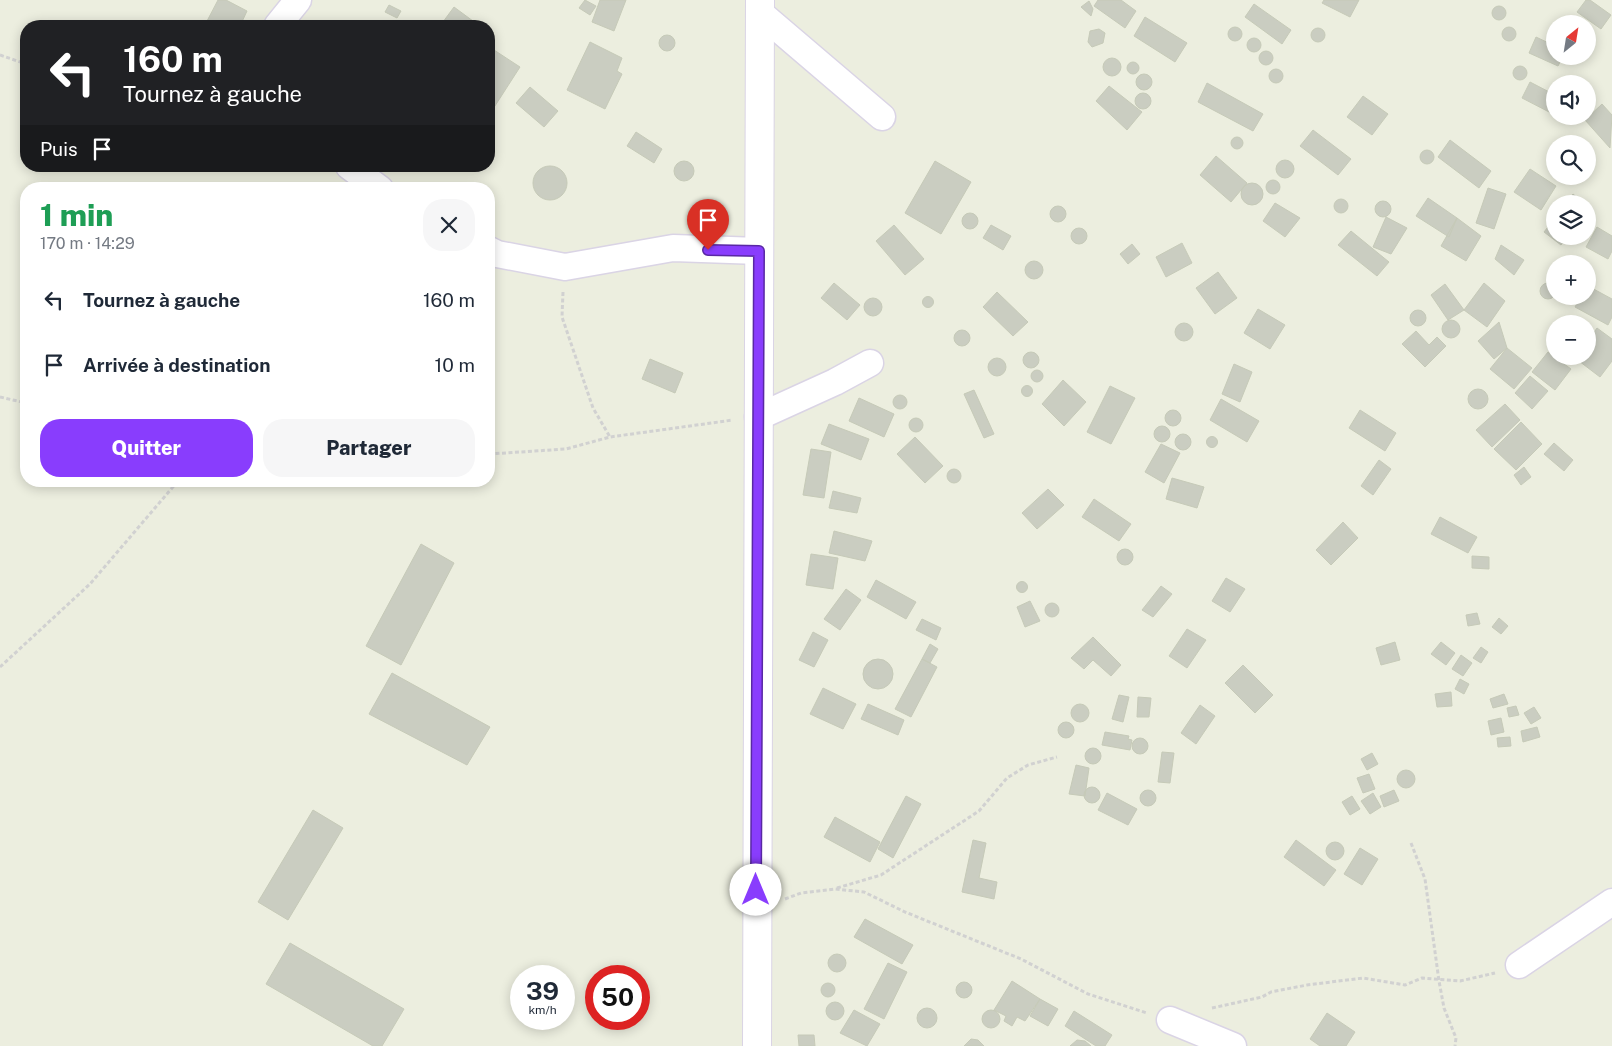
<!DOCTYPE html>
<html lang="fr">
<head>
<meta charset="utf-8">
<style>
	:root { --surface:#fff; --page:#f6f6f7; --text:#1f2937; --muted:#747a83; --accent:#893dfd }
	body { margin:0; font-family:"Public Sans",sans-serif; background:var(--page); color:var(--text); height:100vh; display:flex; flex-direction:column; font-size:19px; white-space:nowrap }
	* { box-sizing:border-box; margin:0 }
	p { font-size:16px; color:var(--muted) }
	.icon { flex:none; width:28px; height:28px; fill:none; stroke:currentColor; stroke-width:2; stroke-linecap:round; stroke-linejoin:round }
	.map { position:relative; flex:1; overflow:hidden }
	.side { position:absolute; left:20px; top:182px; width:475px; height:305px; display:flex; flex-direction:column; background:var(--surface); border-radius:20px; box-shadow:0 2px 12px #0003 }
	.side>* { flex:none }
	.top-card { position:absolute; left:20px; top:20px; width:475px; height:152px; border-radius:20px; box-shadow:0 2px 12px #0003; background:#202124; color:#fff; overflow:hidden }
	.needle { width:32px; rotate:30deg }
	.fabs { position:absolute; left:1546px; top:15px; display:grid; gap:10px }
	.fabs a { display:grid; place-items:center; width:50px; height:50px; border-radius:50%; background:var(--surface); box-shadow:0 2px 12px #0003; font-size:25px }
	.speed { position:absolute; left:510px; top:965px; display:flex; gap:10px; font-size:25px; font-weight:700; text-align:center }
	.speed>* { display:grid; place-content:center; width:65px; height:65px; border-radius:50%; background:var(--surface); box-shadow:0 2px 12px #0003; line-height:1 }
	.speed small { font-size:12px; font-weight:400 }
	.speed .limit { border:8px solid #d22; background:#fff; color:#111 }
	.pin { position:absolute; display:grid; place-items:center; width:42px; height:42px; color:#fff; margin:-51px -21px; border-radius:50% 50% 50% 0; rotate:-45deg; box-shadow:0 0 5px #0007 }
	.pin .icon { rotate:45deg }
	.me { position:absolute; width:55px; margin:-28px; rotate:0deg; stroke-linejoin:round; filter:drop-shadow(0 0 4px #0008) }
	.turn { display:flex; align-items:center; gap:18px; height:105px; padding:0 20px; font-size:22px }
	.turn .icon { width:65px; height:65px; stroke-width:2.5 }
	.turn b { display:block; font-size:35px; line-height:42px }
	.then { display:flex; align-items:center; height:48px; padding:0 20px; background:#0003; gap:10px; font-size:19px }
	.round { display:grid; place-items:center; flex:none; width:52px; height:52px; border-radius:20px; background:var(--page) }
	.summary { display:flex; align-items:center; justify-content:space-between; height:85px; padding:0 20px }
	h1 { font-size:30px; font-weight:800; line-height:38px; color:#1e9e55 }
	.action { display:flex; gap:10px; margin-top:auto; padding:10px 20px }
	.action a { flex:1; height:58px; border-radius:20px; background:var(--accent); color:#fff; font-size:20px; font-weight:800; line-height:58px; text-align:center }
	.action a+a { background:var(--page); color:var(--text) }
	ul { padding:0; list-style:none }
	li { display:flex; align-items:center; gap:15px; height:65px; padding:0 20px }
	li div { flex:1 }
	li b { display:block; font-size:19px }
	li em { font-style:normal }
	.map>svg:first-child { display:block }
</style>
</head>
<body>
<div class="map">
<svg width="1612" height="1046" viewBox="0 0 1612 1046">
	<rect width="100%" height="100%" fill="#eceedf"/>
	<path fill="#cacdc1" stroke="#c6cab8" d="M218,0H226L247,11L240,26H212L206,23Z
		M585,0L596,6L590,15L579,8Z
		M600,0H626L614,31L592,22Z
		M1098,0H1121L1136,11L1125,28L1094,6Z
		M1324,0H1359L1350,17L1322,3Z
		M1586,0H1590L1611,15L1601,29L1577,12Z
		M1089,1L1093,9L1091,16L1081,7Z
		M1254,4L1291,30L1282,44L1245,17Z
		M389,5L401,11L397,18L385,12Z
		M1492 13a7 7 0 1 1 14 0a7 7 0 1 1-14 0Z
		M454,7L477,24L476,26H440Z
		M1145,17L1187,43L1175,62L1134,36Z
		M1228 34a7 7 0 1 1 14 0a7 7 0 1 1-14 0Z
		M1502 34a7 7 0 1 1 14 0a7 7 0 1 1-14 0Z
		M1311 35a7 7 0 1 1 14 0a7 7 0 1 1-14 0Z
		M1099,29L1105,33L1103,43L1092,47L1088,42L1090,31Z
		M659 43a8 8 0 1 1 16 0a8 8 0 1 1-16 0Z
		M1536,37L1555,46V56H1563L1558,66L1529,53Z
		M1247 45a7 7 0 1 1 14 0a7 7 0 1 1-14 0Z
		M590,42L622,58L617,71L622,74L605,109L567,90Z
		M494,50L520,67L493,109L489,107V58Z
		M1259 58a7 7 0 1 1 14 0a7 7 0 1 1-14 0Z
		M1103 67a9 9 0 1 1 18 0a9 9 0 1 1-18 0Z
		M1127 68a6 6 0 1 1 12 0a6 6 0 1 1-12 0Z
		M1513 73a7 7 0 1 1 14 0a7 7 0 1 1-14 0Z
		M1269 76a7 7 0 1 1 14 0a7 7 0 1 1-14 0Z
		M1136 82a8 8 0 1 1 16 0a8 8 0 1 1-16 0Z
		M1530,82L1555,95L1553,114L1522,98Z
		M1207,83L1263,114L1253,131L1198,102Z
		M1109,86L1142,112L1127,130L1096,101Z
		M530,87L558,111L544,127L516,103Z
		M1135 101a8 8 0 1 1 16 0a8 8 0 1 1-16 0Z
		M1363,96L1388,114L1372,135L1347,117Z
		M1602,104L1612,115L1610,148L1585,120Z
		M1313,130L1351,159L1338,175L1300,146Z
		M636,132L662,149L654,163L627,146Z
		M1231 143a6 6 0 1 1 12 0a6 6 0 1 1-12 0Z
		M1450,140L1491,171L1479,188L1438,157Z
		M1420 157a7 7 0 1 1 14 0a7 7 0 1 1-14 0Z
		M1216,156L1247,183L1231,202L1200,175Z
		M1276 169a9 9 0 1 1 18 0a9 9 0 1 1-18 0Z
		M674 171a10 10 0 1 1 20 0a10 10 0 1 1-20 0Z
		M935,161L971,182L941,234L905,213Z
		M533 183a17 17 0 1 1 34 0a17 17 0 1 1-34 0Z
		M1530,169L1556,186L1541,210L1514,192Z
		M1266 187a7 7 0 1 1 14 0a7 7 0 1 1-14 0Z
		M1241 194a11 11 0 1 1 22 0a11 11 0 1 1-22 0Z
		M1488,188L1506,194L1494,229L1476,223Z
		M1573,194L1585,204H1566Z
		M1428,198L1457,218L1449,237L1416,216Z
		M1334 206a7 7 0 1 1 14 0a7 7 0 1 1-14 0Z
		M1375 209a8 8 0 1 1 16 0a8 8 0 1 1-16 0Z
		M1275,203L1300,218L1285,237L1263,221Z
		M1050 214a8 8 0 1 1 16 0a8 8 0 1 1-16 0Z
		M962 221a8 8 0 1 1 16 0a8 8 0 1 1-16 0Z
		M1386,217L1407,228L1391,254L1373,247Z
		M1457,218L1481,236L1466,261L1441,246Z
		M1555,218V236H1568L1561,245L1544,232Z
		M894,225L924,259L905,275L876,241Z
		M991,225L1011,236L1003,250L983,238Z
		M1597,227L1612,236V251L1608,259L1586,247Z
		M1071 236a8 8 0 1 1 16 0a8 8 0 1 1-16 0Z
		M1351,231L1389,262L1377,276L1338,245Z
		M1182,243L1192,263L1166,277L1156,257Z
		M1132,244L1140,254L1128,264L1120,254Z
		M1501,245L1524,260L1514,275L1495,259Z
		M1025 270a9 9 0 1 1 18 0a9 9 0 1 1-18 0Z
		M1218,272L1237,298L1215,314L1196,288Z
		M834,283L860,305L847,320L821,298Z
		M1484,283L1505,301L1487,327L1464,310Z
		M1540 291a8 8 0 1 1 16 0a8 8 0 1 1-16 0Z
		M1445,284L1464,310L1448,320L1431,295Z
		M1588,286L1612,299V317L1608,325L1575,307L1581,296H1588Z
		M997,292L1028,322L1013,336L983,307Z
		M922.5 302a5.5 5.5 0 1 1 11 0a5.5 5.5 0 1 1-11 0Z
		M864 307a9 9 0 1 1 18 0a9 9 0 1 1-18 0Z
		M1258,309L1285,325L1270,349L1244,333Z
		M1410 318a8 8 0 1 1 16 0a8 8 0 1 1-16 0Z
		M1442 329a9 9 0 1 1 18 0a9 9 0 1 1-18 0Z
		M1499,322L1507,348L1494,359L1478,341Z
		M1175 332a9 9 0 1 1 18 0a9 9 0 1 1-18 0Z
		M1597,328L1612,339V361L1600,377L1575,358L1588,356V341Z
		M954 338a8 8 0 1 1 16 0a8 8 0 1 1-16 0Z
		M1416,331L1429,345L1437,337L1446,346L1425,367L1402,344Z
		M1507,348L1532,368L1514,389L1490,369Z
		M1023 360a8 8 0 1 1 16 0a8 8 0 1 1-16 0Z
		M1548,352L1571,369L1555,390L1532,372Z
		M988 367a9 9 0 1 1 18 0a9 9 0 1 1-18 0Z
		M650,359L683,373L675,393L642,379Z
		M1234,364L1252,372L1240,402L1222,394Z
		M1031 376a6 6 0 1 1 12 0a6 6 0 1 1-12 0Z
		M1530,376L1548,391L1532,409L1515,393Z
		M1063,380L1086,402L1064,426L1042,404Z
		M1021.5 391a5.5 5.5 0 1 1 11 0a5.5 5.5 0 1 1-11 0Z
		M1110,386L1135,398L1111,444L1087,432Z
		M1468 399a10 10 0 1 1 20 0a10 10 0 1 1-20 0Z
		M974,390L994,434L984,438L964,394Z
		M893 402a7 7 0 1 1 14 0a7 7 0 1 1-14 0Z
		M859,398L894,414L884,437L849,421Z
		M1221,399L1259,421L1247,442L1210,420Z
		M1505,404L1520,420L1492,447L1476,430Z
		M1165 418a8 8 0 1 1 16 0a8 8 0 1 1-16 0Z
		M1360,410L1396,433L1385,451L1349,428Z
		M909 425a7 7 0 1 1 14 0a7 7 0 1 1-14 0Z
		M1521,422L1542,444L1516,470L1494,449Z
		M829,424L869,439L861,460L821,444Z
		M1154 434a8 8 0 1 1 16 0a8 8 0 1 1-16 0Z
		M1175 442a8 8 0 1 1 16 0a8 8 0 1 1-16 0Z
		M1206.5 442a5.5 5.5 0 1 1 11 0a5.5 5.5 0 1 1-11 0Z
		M915,437L943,466L925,483L897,454Z
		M1554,443L1573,460L1564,471L1544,454Z
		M1161,444L1180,453L1164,483L1145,472Z
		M811,449L831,452L824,498L803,495Z
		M1379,460L1391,469L1373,495L1361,486Z
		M1524,467L1531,477L1521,485L1514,475Z
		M947 476a7 7 0 1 1 14 0a7 7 0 1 1-14 0Z
		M1172,478L1204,487L1197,508L1166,499Z
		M1048,489L1064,505L1037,529L1022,513Z
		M833,491L861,498L857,513L829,508Z
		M1094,499L1131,524L1119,541L1082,517Z
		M1440,517L1477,537L1468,553L1431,534Z
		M1343,522L1358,538L1331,565L1316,550Z
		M834,531L872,541L865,561L829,553Z
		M421,544L454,563L401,665L366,646Z
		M1117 557a8 8 0 1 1 16 0a8 8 0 1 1-16 0Z
		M811,554L838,558L833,589L806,585Z
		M1472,556L1489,557V569L1472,568Z
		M1226,578L1245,589L1230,612L1212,601Z
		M876,580L916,602L906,619L867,597Z
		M1016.5 587a5.5 5.5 0 1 1 11 0a5.5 5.5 0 1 1-11 0Z
		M1161,586L1172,594L1153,617L1142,610Z
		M846,589L861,600L840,630L824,619Z
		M1030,601L1040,621L1025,627L1017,607Z
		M1045 610a7 7 0 1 1 14 0a7 7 0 1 1-14 0Z
		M1477,613L1480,624L1468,626L1466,615Z
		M1499,618L1508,626L1501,634L1492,627Z
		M922,619L941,628L936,640L916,630Z
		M1187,629L1206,640L1187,668L1169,656Z
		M813,632L828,640L814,667L799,660Z
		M1093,637L1121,665L1111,676L1093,660L1084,669L1071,658Z
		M1395,642L1400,660L1381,665L1376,648Z
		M1441,642L1455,653L1446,665L1431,654Z
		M930,644L938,649L930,663L922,659Z
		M1481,647L1488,652L1481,663L1473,658Z
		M1461,655L1472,663L1463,676L1452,669Z
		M922,659L937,667L911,717L895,709Z
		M863 674a15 15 0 1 1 30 0a15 15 0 1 1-30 0Z
		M1243,665L1273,695L1255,713L1225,683Z
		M392,673L490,727L467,765L369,714Z
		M1460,679L1469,684L1464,694L1455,689Z
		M823,688L856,704L843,729L810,714Z
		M1451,692L1452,706L1437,707L1435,694Z
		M1504,694L1508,704L1493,708L1490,699Z
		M1119,695L1129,697L1123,722L1112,719Z
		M1138,697L1151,698L1149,717H1137Z
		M1071 713a9 9 0 1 1 18 0a9 9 0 1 1-18 0Z
		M868,704L904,720L898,735L861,719Z
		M1200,705L1215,716L1196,744L1181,733Z
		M1516,706L1519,715L1509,717L1507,708Z
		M1534,707L1541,718L1531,724L1524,713Z
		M1501,718L1504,732L1491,735L1488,721Z
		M1058 730a8 8 0 1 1 16 0a8 8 0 1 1-16 0Z
		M1537,727L1540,737L1523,742L1521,731Z
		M1105,732L1129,736L1128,739L1132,740L1130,750L1102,745Z
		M1510,737L1511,746L1498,747L1497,738Z
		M1132 746a8 8 0 1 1 16 0a8 8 0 1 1-16 0Z
		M1085 756a8 8 0 1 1 16 0a8 8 0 1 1-16 0Z
		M1162,752L1174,753L1170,783L1158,782Z
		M1372,753L1378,764L1367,770L1361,759Z
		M1076,765L1089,768L1085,796L1069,794Z
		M1397 779a9 9 0 1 1 18 0a9 9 0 1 1-18 0Z
		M1369,774L1375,789L1363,793L1357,778Z
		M1084 795a8 8 0 1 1 16 0a8 8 0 1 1-16 0Z
		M1394,790L1399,801L1384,807L1380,796Z
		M1140 798a8 8 0 1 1 16 0a8 8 0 1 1-16 0Z
		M1107,793L1137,809L1128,825L1098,810Z
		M1373,793L1381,807L1370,814L1361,801Z
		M906,796L921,804L893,858L878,849Z
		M1352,796L1360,809L1350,815L1342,802Z
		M313,810L343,828L288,920L258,902Z
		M835,817L880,842L870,862L824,837Z
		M973,840L986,843L979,878L997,882L994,899L962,892Z
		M1296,840L1336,870L1324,886L1284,857Z
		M1326 851a9 9 0 1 1 18 0a9 9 0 1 1-18 0Z
		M1360,848L1378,859L1362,885L1344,874Z
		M865,919L913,945L902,964L854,937Z
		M290,943L404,1009L382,1046H373L266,984Z
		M828 963a9 9 0 1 1 18 0a9 9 0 1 1-18 0Z
		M888,963L907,972L884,1019L864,1009Z
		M1012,981L1040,999L1025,1021L1017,1017L1012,1026L1004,1021L1006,1016L994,1010Z
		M956 990a8 8 0 1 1 16 0a8 8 0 1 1-16 0Z
		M821 990a7 7 0 1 1 14 0a7 7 0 1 1-14 0Z
		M1040,999L1058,1009L1048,1026L1030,1016Z
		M826 1011a9 9 0 1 1 18 0a9 9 0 1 1-18 0Z
		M917 1018a10 10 0 1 1 20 0a10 10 0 1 1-20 0Z
		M854,1010L880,1024L867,1046L840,1033Z
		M982 1019a9 9 0 1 1 18 0a9 9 0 1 1-18 0Z
		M1074,1011L1112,1035L1105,1046H1096L1065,1026Z
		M1327,1013L1355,1032L1346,1046H1320L1310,1039Z
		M798,1035H814L815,1046H799Z
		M971,1039L978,1040L984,1046H964Z
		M1077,1040L1085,1041L1091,1046H1070Z"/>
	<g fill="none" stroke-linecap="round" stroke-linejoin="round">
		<g stroke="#dad4e5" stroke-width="29">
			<path id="street" d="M760,13L882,117
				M277,26L298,0
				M349,166L380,189
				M489,250L497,254L565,267L673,248L759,251
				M758,417L835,382L870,363
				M1519,965L1612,902
				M1170,1020L1233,1046"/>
		</g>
		<g stroke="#dad4e5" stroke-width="30">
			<path id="secondary" d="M757,1046L760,0"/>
		</g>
		<path stroke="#d1d1d1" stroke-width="3" stroke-dasharray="4 2.5" stroke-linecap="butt" d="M0,55L26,64
			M563,292L562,317L593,408L610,437
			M0,397L26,403
			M489,454L566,449L610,437L733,420
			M0,667L90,584L178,481
			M1411,843L1425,879L1439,981L1444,1008L1456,1038L1455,1046
			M837,888L881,875L979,811L1007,778L1028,765L1057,757
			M785,899L801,893L835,889L864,892L905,912L1021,959L1088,994L1147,1013
			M1212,1008L1262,997L1271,992L1307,985L1363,978L1405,985L1422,978L1460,981L1495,973"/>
		<use href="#street" stroke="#fff" stroke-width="26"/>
		<use href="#secondary" stroke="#fff" stroke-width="28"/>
	</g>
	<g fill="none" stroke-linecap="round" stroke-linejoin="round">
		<g stroke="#5928a4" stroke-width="12">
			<path id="route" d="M708,250L759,251L756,890"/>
		</g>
		<use href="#route" stroke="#893dfd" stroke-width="9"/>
	</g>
</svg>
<div class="fabs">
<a><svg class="needle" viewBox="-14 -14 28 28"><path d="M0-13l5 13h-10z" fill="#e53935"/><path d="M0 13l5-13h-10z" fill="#747a83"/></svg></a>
<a><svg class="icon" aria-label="sound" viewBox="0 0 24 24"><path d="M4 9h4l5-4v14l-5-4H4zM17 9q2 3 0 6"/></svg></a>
<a><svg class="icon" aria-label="search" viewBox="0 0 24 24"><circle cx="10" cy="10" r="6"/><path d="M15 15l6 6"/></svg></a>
<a><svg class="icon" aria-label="layers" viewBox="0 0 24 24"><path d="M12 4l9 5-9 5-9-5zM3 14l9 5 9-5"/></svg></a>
<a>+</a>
<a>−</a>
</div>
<div class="speed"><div>39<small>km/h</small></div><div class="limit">50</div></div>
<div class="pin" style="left:708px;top:250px;background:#d93025"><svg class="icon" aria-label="arrive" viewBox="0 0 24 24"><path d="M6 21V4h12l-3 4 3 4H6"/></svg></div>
<svg class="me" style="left:756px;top:890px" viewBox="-20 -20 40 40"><circle r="19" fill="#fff"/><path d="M0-13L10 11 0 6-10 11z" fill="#893dfd"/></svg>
<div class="top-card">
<div class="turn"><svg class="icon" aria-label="left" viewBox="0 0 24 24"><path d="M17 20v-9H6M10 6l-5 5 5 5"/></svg><div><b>160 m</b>Tournez à gauche</div></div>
<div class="then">Puis<svg class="icon" aria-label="arrive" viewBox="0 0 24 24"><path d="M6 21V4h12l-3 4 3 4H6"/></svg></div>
</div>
<section class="side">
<div class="summary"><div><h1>1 min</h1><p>170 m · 14:29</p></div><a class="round"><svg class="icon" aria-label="close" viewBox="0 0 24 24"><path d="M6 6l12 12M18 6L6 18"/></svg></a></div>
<ul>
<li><svg class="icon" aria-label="left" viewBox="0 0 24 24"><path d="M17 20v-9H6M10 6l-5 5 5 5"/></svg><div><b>Tournez à gauche</b></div><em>160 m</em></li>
<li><svg class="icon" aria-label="arrive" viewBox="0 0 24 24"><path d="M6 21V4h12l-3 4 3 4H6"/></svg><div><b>Arrivée à destination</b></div><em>10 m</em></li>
</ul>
<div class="action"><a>Quitter</a><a>Partager</a></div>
</section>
</div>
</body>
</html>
